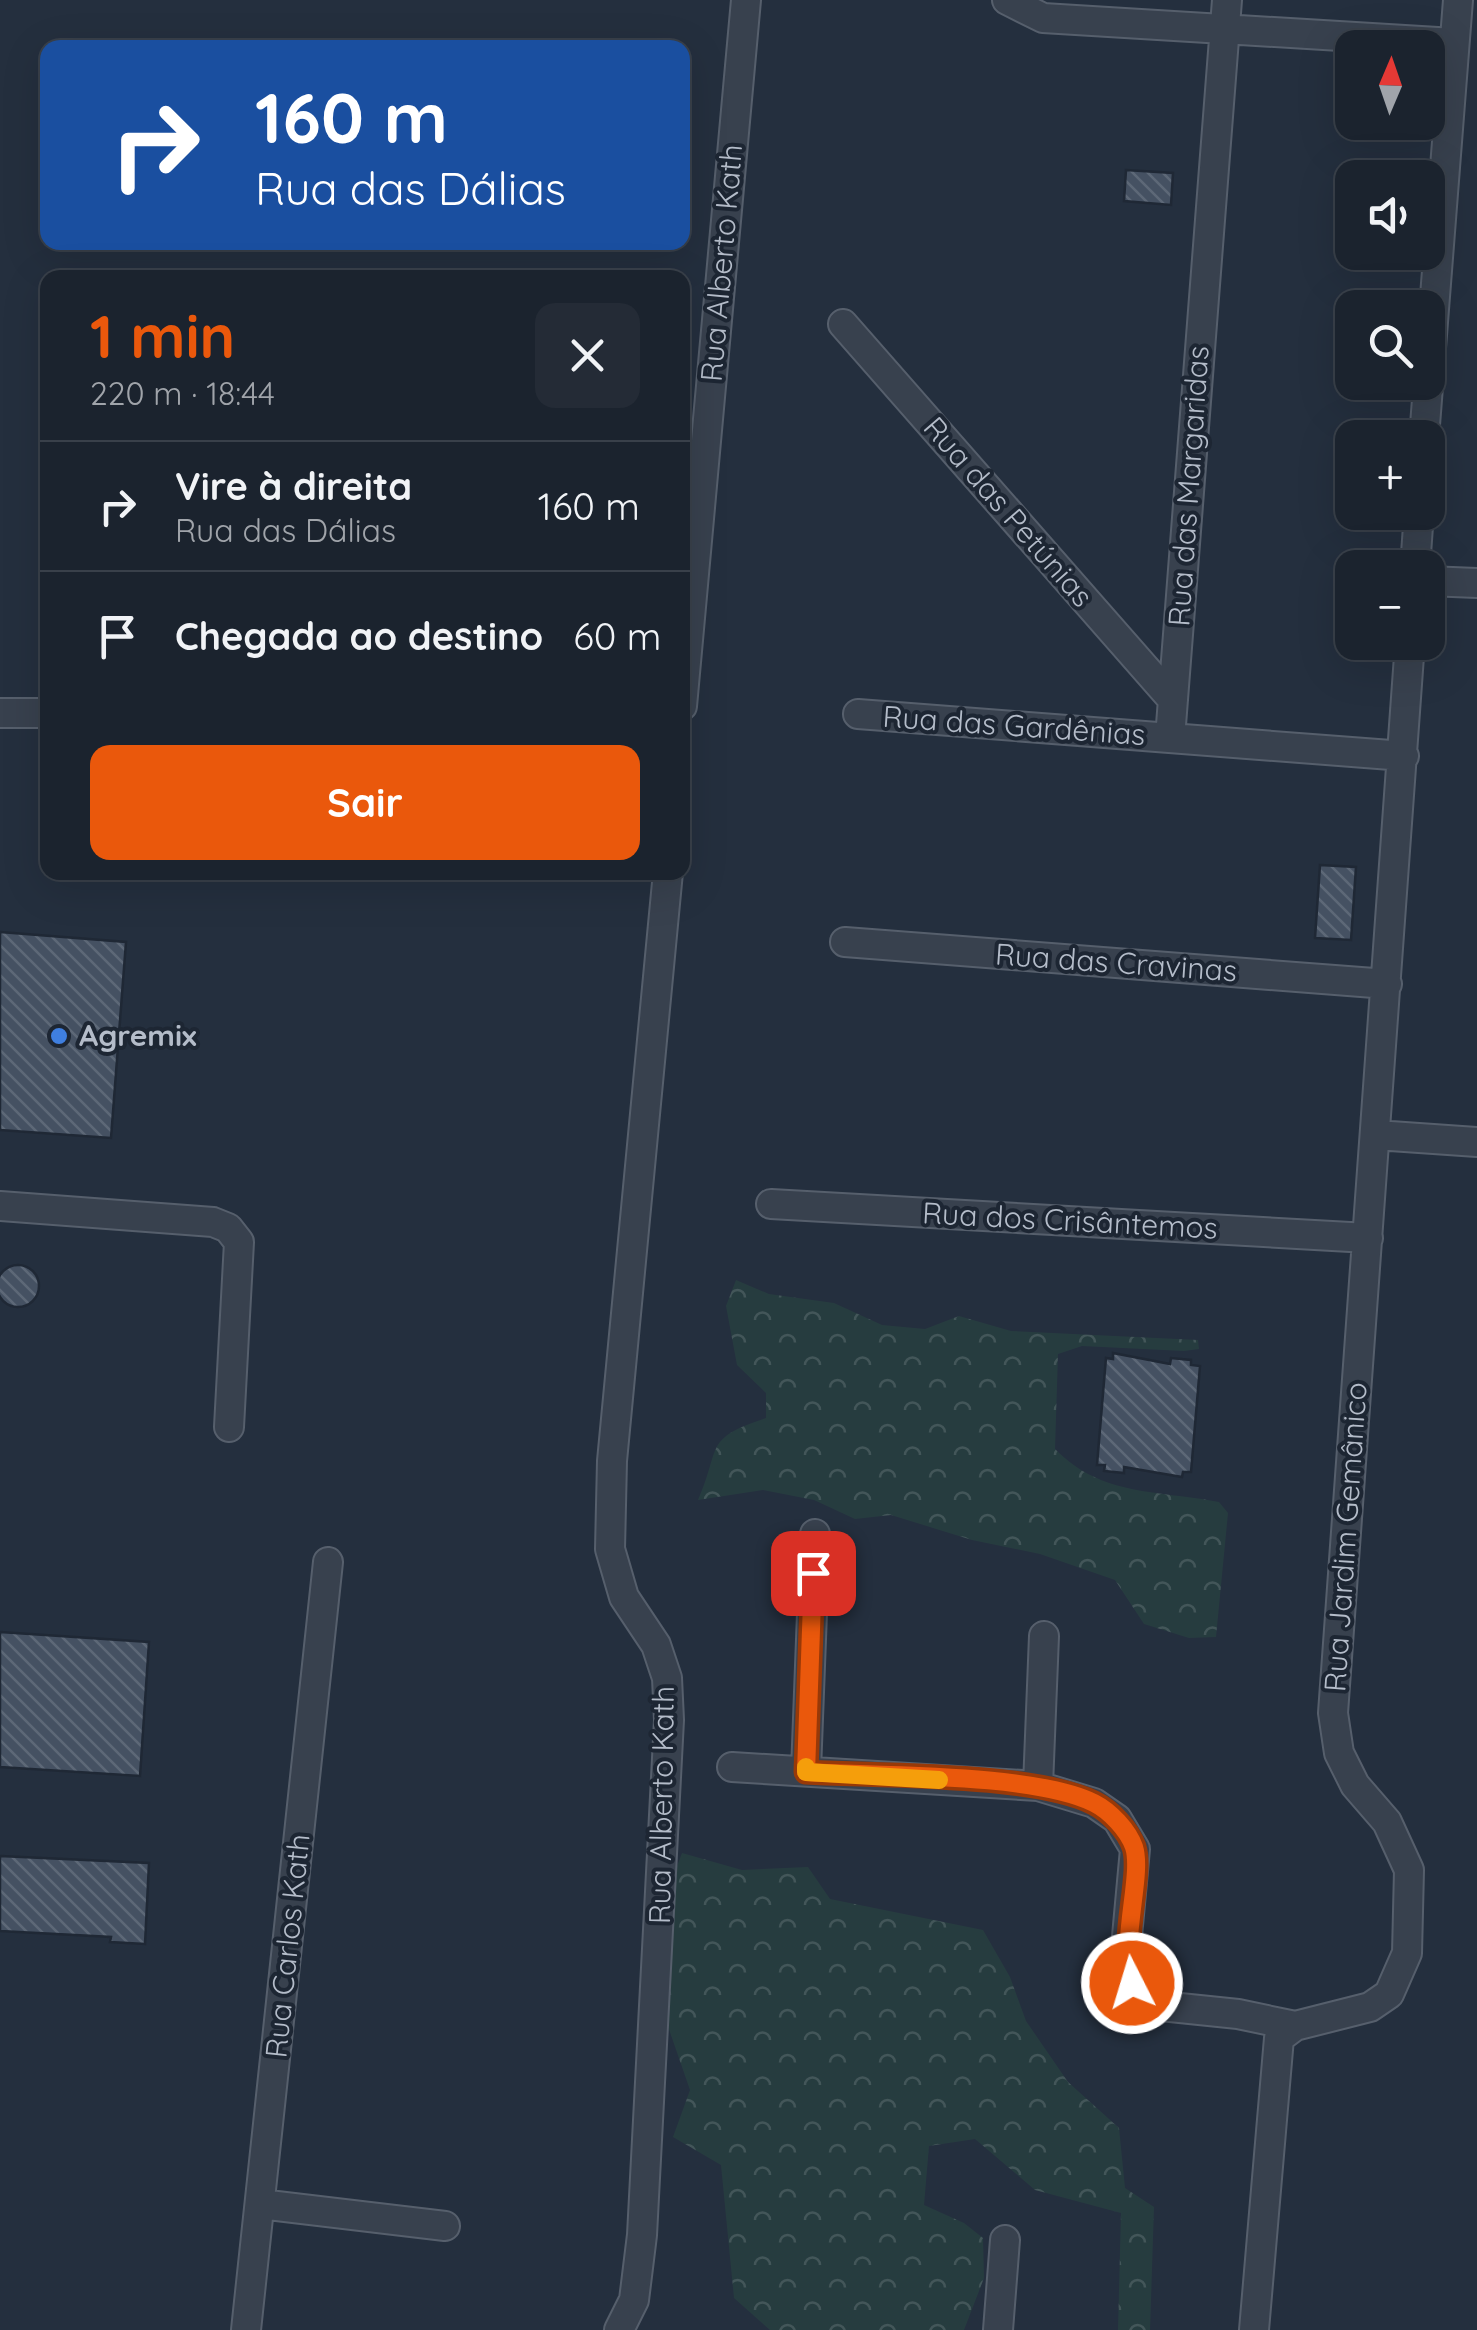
<!DOCTYPE html>
<html lang="pt">
<head>
<meta charset="utf-8">
<style>
	:root { --surface:#1b232e; --page:#242b36; --text:#f1f3f6; --muted:#a0a4aa; --line:#39404a; --accent:#ea580c }
	body { margin:0; font-family:Quicksand,sans-serif; background:var(--page); color:var(--text); height:100vh; display:flex; flex-direction:column; font-size:38px; white-space:nowrap }
	* { box-sizing:border-box; margin:0 }
	p { font-size:32px; color:var(--muted) }
	.icon { flex:none; width:55px; height:55px; fill:none; stroke:currentColor; stroke-width:2; stroke-linecap:round; stroke-linejoin:round }
	.map { position:relative; flex:1; overflow:hidden }
	.drawer { position:absolute; left:40px; top:270px; width:650px; height:610px; display:flex; flex-direction:column; background:var(--surface); border-radius:20px; box-shadow:0 10px 40px #0002,0 0 0 2px var(--line) }
	.drawer>* { flex:none }
	.hud { position:absolute; left:40px; top:40px; width:650px; height:210px; border-radius:20px; box-shadow:0 10px 40px #0002,0 0 0 2px var(--line); background:#1a4fa0; color:#fff; overflow:hidden }
	.needle { width:65px; rotate:2deg }
	.fabs { position:absolute; left:1335px; top:30px; display:grid; gap:20px }
	.fabs a { display:grid; place-items:center; width:110px; height:110px; border-radius:20px; background:var(--surface); box-shadow:0 10px 40px #0002,0 0 0 2px var(--line); font-size:50px }
	.pin { position:absolute; display:grid; place-items:center; width:85px; height:85px; color:#fff; margin:-42px; border-radius:20px; box-shadow:0 5px 15px #0006 }
	.me { position:absolute; width:110px; margin:-55px; rotate:355deg; stroke-linejoin:round; filter:drop-shadow(0 0 8px #0008) }
	.turn { display:flex; align-items:center; gap:35px; height:210px; padding:0 50px; font-size:45px }
	.turn .icon { width:130px; height:130px; stroke-width:2.5 }
	.turn b { display:block; font-size:70px; line-height:85px }
	.round { display:grid; place-items:center; flex:none; width:105px; height:105px; border-radius:20px; background:var(--page) }
	.head { display:flex; align-items:center; justify-content:space-between; height:170px; padding:0 50px }
	h1 { font-size:60px; font-weight:700; line-height:75px; color:var(--accent) }
	.action { display:flex; gap:20px; margin-top:auto; padding:20px 50px }
	.action a { flex:1; height:115px; border-radius:20px; background:var(--accent); color:#fff; font-size:40px; font-weight:700; line-height:115px; text-align:center }
	ul { padding:0; list-style:none }
	li { display:flex; align-items:center; gap:30px; height:130px; padding:0 50px; border-top:2px solid var(--line) }
	li div { flex:1 }
	li b { display:block; font-size:38px }
	li em { font-style:normal }
	.map>svg:first-child { display:block }
</style>
</head>
<body>
<div class="map">
<svg width="1477" height="2330" viewBox="0 0 1477 2330">
	<defs>
		<pattern id="forest-crowns" width="20" height="18" patternUnits="userSpaceOnUse" patternTransform="scale(2.5)"><rect width="20" height="18" fill="#263c3f"/><path d="M2 6a3 3 0 1 1 6 0M12 15a3 3 0 1 1 6 0" fill="none" stroke="#435659"/></pattern>
		<pattern id="building-back-hatch" width="6" height="6" patternUnits="userSpaceOnUse" patternTransform="scale(2.5)"><rect width="6" height="6" fill="#455162"/><path d="M-1 5l2 2M0 0l6 6M5-1l2 2" fill="none" stroke="#5d6877"/></pattern>
	</defs>
	<rect width="100%" height="100%" fill="#242f3e"/>
	<path fill="url(#forest-crowns)" d="M736,1280L769,1294L834,1303L882,1325L925,1329L959,1316L1011,1331L1198,1340L1199,1349L1184,1351L1082,1346L1058,1354L1055,1449C1102,1497 1158,1490 1219,1502L1228,1513L1216,1637L1189,1638L1144,1624L1115,1580L1040,1554L972,1540L891,1515L855,1519L814,1500L763,1490L698,1500C722,1446 702,1439 766,1418V1393L737,1365L726,1306Z
		M682,1853L742,1870L808,1867L830,1899L983,1930L1010,1977L1026,2021L1068,2082L1119,2128L1125,2188L1154,2207L1150,2330H1118L1121,2213L1035,2190L975,2139L929,2146L924,2205L964,2223L983,2238L984,2278L964,2330H770L734,2298L721,2165L673,2137L690,2090L663,2012L669,1887Z"/>
	<path fill="url(#building-back-hatch)" stroke="#1f2835" stroke-width="2.5" d="M1126,170L1173,173L1171,205L1124,201Z
		M1320,865L1356,867L1351,940L1315,938Z
		M0,932L126,942L111,1138L0,1130Z
		M-3 1286a21 21 0 1 1 42 0a21 21 0 1 1-42 0Z
		M1113,1353L1170,1364L1171,1358L1191,1360V1365L1200,1366L1191,1472H1183L1182,1477L1124,1467V1473L1104,1471L1105,1465H1097L1106,1358L1113,1359Z
		M0,1632L149,1642L140,1776L0,1767Z
		M0,1856L149,1863L145,1944L110,1942L111,1937L0,1931Z"/>
	<g fill="none" stroke-linecap="round" stroke-linejoin="round">
		<g stroke="#565f6c" stroke-width="32">
			<path id="minor" d="M1007,0L1043,18L1454,43
				M843,324L1173,700
				M1424,438L1458,0
				M1415,568L1419,512
				M1428,581L1477,583
				M682,706L746,0
				M0,713H48
				M858,714L1404,756
				M1170,738L1227,0
				M845,942L1387,984
				M1376,1135L1477,1142
				M771,1204L1368,1238
				M0,1206L213,1222L228,1228L239,1242L229,1427
				M732,1767L1038,1786L1094,1803L1117,1819L1135,1849L1125,1958L1137,1995L1151,2005L1238,2014L1295,2026
				M806,1771L815,1534
				M1038,1786L1044,1636
				M260,2204L445,2226
				M246,2330L328,1562
				M619,2330L634,2300L642,2235L669,1720L667,1678L656,1645L624,1597L610,1549L612,1461L668,872
				M998,2330L1005,2240
				M1254,2330L1279,2038L1295,2026L1370,2007L1389,1994L1407,1953L1409,1870L1387,1822L1355,1785L1339,1753L1333,1713L1410,642"/>
		</g>
		<use href="#minor" stroke="#38414e" stroke-width="28"/>
	</g>
	<g fill="none" stroke-linecap="round" stroke-linejoin="round">
		<g stroke="#983908" stroke-width="25">
			<path id="route" d="M813,1573L806,1772C878,1776 1034,1773 1094,1803C1110,1811 1128,1830 1134,1847C1143,1875 1120,1940 1132,1983"/>
		</g>
		<use href="#route" stroke="#ea580c" stroke-width="18"/>
		<path stroke="#f59e0b" stroke-width="18" d="M806,1767V1772L939,1780"/>
	</g>
	<circle fill="#3f7fe0" stroke="#1d2633" stroke-width="4" cx="59" cy="1036" r="10"/>
	<g text-anchor="middle" stroke-width="8" stroke-linejoin="round" paint-order="stroke">
		<g font-size="30" fill="#b4bcc9" stroke="#1d2633">
			<text transform="translate(722 263) rotate(-85)" y="10">Rua Alberto Kath</text>
			<text transform="translate(1189 486) rotate(-86)" y="10">Rua das Margaridas</text>
			<text transform="translate(1008 512) rotate(49)" y="10">Rua das Petúnias</text>
			<text transform="translate(1014 726) rotate(4)" y="10">Rua das Gardênias</text>
			<text transform="translate(1116 963) rotate(4)" y="10">Rua das Cravinas</text>
			<text transform="translate(1070 1221) rotate(3)" y="10">Rua dos Crisântemos</text>
			<text transform="translate(1346 1537) rotate(-86)" y="10">Rua Jardim Gemânico</text>
			<text transform="translate(662 1805) rotate(-89)" y="10">Rua Alberto Kath</text>
			<text transform="translate(288 1946) rotate(-84)" y="10">Rua Carlos Kath</text>
		</g>
		<g font-size="30" font-weight="bold" fill="#b4bcc9" stroke="#1d2633" text-anchor="start">
			<text x="79" y="1046">Agremix</text>
		</g>
	</g>
</svg>
<div class="fabs">
<a><svg class="needle" viewBox="-14 -14 28 28"><path d="M0-13l5 13h-10z" fill="#e53935"/><path d="M0 13l5-13h-10z" fill="#a0a4aa"/></svg></a>
<a><svg class="icon" aria-label="sound" viewBox="0 0 24 24"><path d="M4 9h4l5-4v14l-5-4H4zM17 9q2 3 0 6"/></svg></a>
<a><svg class="icon" aria-label="search" viewBox="0 0 24 24"><circle cx="10" cy="10" r="6"/><path d="M15 15l6 6"/></svg></a>
<a>+</a>
<a>−</a>
</div>
<div class="pin" style="left:813px;top:1573px;background:#d93025"><svg class="icon" aria-label="arrive" viewBox="0 0 24 24"><path d="M6 21V4h12l-3 4 3 4H6"/></svg></div>
<svg class="me" style="left:1132px;top:1983px" viewBox="-20 -20 40 40"><circle r="17" fill="#ea580c" stroke="#fff" stroke-width="3"/><path d="M0-11L8 9 0 5-8 9z" fill="#fff"/></svg>
<div class="hud">
<div class="turn"><svg class="icon" aria-label="right" viewBox="0 0 24 24"><path d="M7 20v-9h11M14 6l5 5-5 5"/></svg><div><b>160 m</b>Rua das Dálias</div></div>
</div>
<section class="drawer">
<div class="head"><div><h1>1 min</h1><p>220 m · 18:44</p></div><a class="round"><svg class="icon" aria-label="close" viewBox="0 0 24 24"><path d="M6 6l12 12M18 6L6 18"/></svg></a></div>
<ul>
<li><svg class="icon" aria-label="right" viewBox="0 0 24 24"><path d="M7 20v-9h11M14 6l5 5-5 5"/></svg><div><b>Vire à direita</b><p>Rua das Dálias</p></div><em>160 m</em></li>
<li><svg class="icon" aria-label="arrive" viewBox="0 0 24 24"><path d="M6 21V4h12l-3 4 3 4H6"/></svg><div><b>Chegada ao destino</b></div><em>60 m</em></li>
</ul>
<div class="action"><a>Sair</a></div>
</section>
</div>
</body>
</html>
